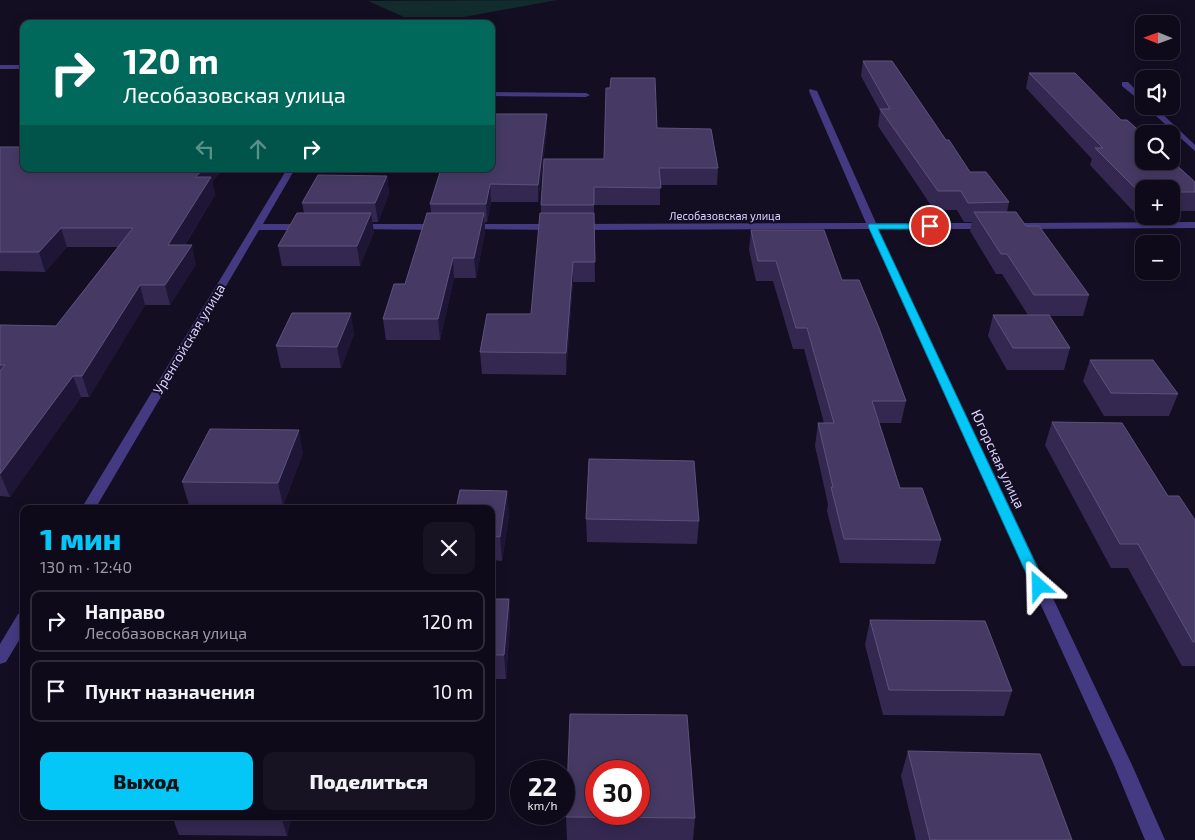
<!DOCTYPE html>
<html lang="ru">
<head>
<meta charset="utf-8">
<style>
	:root { --surface:#0f0a1a; --page:#181323; --text:#f1f3f6; --muted:#9b9aa2; --line:#2f2b39; --accent:#04c6f7 }
	body { margin:0; font-family:"Exo 2",sans-serif; background:var(--page); color:var(--text); height:100vh; display:flex; flex-direction:column; font-size:19px; white-space:nowrap }
	* { box-sizing:border-box; margin:0 }
	p { font-size:16px; color:var(--muted) }
	.icon { flex:none; width:28px; height:28px; fill:none; stroke:currentColor; stroke-width:2; stroke-linecap:round; stroke-linejoin:round }
	.map { position:relative; flex:1; overflow:hidden }
	.drawer { position:absolute; left:20px; top:505px; width:475px; height:315px; display:flex; flex-direction:column; background:var(--surface); border-radius:10px; box-shadow:0 2px 12px #0003,0 0 0 1px var(--line) }
	.drawer>* { flex:none }
	.hud { position:absolute; left:20px; top:20px; width:475px; height:152px; border-radius:10px; box-shadow:0 2px 12px #0003,0 0 0 1px var(--line); background:#00695c; color:#fff; overflow:hidden }
	.needle { width:32px; rotate:271deg }
	.tools { position:absolute; left:1135px; top:15px; display:grid; gap:10px }
	.tools a { display:grid; place-items:center; width:45px; height:45px; border-radius:10px; background:var(--surface); box-shadow:0 2px 12px #0003,0 0 0 1px var(--line); font-size:25px }
	.speed { position:absolute; left:510px; top:760px; display:flex; gap:10px; font-size:25px; font-weight:700; text-align:center }
	.speed>* { display:grid; place-content:center; width:65px; height:65px; border-radius:50%; background:var(--surface); box-shadow:0 2px 12px #0003,0 0 0 1px var(--line); line-height:1 }
	.speed small { font-size:12px; font-weight:400 }
	.speed .limit { border:8px solid #d22; background:#fff; color:#111 }
	.pin { position:absolute; display:grid; place-items:center; width:42px; height:42px; color:#fff; margin:-21px; border:2px solid #fff; border-radius:50%; box-shadow:0 1px 5px #0007 }
	.me { position:absolute; width:55px; margin:-28px; rotate:335deg; stroke-linejoin:round; filter:drop-shadow(0 0 4px #0008) }
	.turn { display:flex; align-items:center; gap:18px; height:105px; padding:0 20px; font-size:22px }
	.turn .icon { width:65px; height:65px; stroke-width:2.5 }
	.turn b { display:block; font-size:35px; line-height:42px }
	.lanes { display:flex; align-items:center; height:48px; padding:0 20px; background:#0003; justify-content:center; gap:25px; direction:ltr }
	.lanes .off { opacity:.35 }
	.round { display:grid; place-items:center; flex:none; width:52px; height:52px; border-radius:10px; background:var(--page) }
	.head { display:flex; align-items:center; justify-content:space-between; height:85px; padding:0 20px }
	h1 { font-size:30px; font-weight:800; line-height:38px; color:var(--accent) }
	.cta { display:flex; gap:10px; margin-top:auto; padding:10px 20px }
	.cta a { flex:1; height:58px; border-radius:10px; background:var(--accent); color:#111; font-size:20px; font-weight:800; line-height:58px; text-align:center }
	.cta a+a { background:var(--page); color:var(--text) }
	ul { padding:0; list-style:none }
	li { display:flex; align-items:center; gap:15px; height:62px; margin:0 10px 8px; padding:0 10px; border:2px solid var(--line); border-radius:10px }
	li div { flex:1 }
	li b { display:block; font-size:19px }
	li em { font-style:normal }
	.map>svg:first-child { display:block }
</style>
</head>
<body>
<div class="map">
<svg width="1195" height="840" viewBox="0 0 1195 840">
	<rect width="100%" height="100%" fill="#140e23"/>
	<path fill="#122b2d" d="M557,0L464,17H404L368,1Z"/>
	<g fill="none" stroke-linecap="round" stroke-linejoin="round">
		<path fill="#443a82" fill-rule="evenodd" d="M0,65H24V69H0Z
			M1122,82H1128L1144,98V104L1122,86Z
			M810,89L817,91L876,223H988L993,226L988,229H878L1132,765L1165,840H1145L1114,765L869,229L578,230L573,227L578,224L866,223L809,91Z
			M491,92L586,93L590,95L586,97L491,96Z
			M1145,106H1154L1195,145V151Z
			M287,169H295L263,224H305L310,227L305,230H259L95,509H81Z
			M1195,222V228L1023,229L1018,226L1023,223Z
			M358,224H440L445,227L440,230L355,229V225Z
			M468,224H555L560,227L555,230L465,229V225Z
			M24,612V632L6,662L0,664V644L18,614Z"/>
	</g>
	<path fill="#342851" d="M863,61L946,140L970,172L1009,202L1007,212L1026,226L1089,295L1083,316H1049L1070,348L1064,370H1007L988,336L993,315H1028L1002,274H996L970,231L972,222H964L957,210H934L878,126L880,111L861,76Z
		M1029,73L1121,120L1195,182V211H1171V189H1144V211H1133L1090,165L1092,159L1026,88Z
		M657,128L718,168L717,185H660V205H594L595,282H573L566,375L482,374L480,352L531,314L541,213V205L604,159Z
		M547,130L538,202H491L487,222H485V232L476,278H454L440,340H386L383,319L405,284L431,213L430,204Z
		M0,147L24,169H224L212,181L215,195L185,245L196,264L170,305H145L89,397H81L10,497L0,496V325L56,326L118,247H67L45,272L0,271Z
		M387,176L389,194L378,222H372L374,232L360,266H282L278,246L304,213L302,203Z
		M751,230L842,280L906,401L901,423H879L900,488L941,540L935,564L840,563L827,511L828,504L815,446L818,423H824L804,349H793L773,281H756L749,250Z
		M354,334L341,368H281L276,346Z
		M1090,360L1178,394L1169,416H1104L1083,381Z
		M1052,422L1168,496L1195,520V666H1182L1128,568H1111L1045,445Z
		M303,453L283,506L189,505L182,482Z
		M507,491L509,515L502,561L491,560V509Z
		M586,519L699,521L697,544L587,542Z
		M491,599H509L510,624L506,679H491Z
		M870,620L1012,691L1004,716L883,715L865,645Z
		M908,751L1072,840H916L901,776Z
		M172,816H292L287,836L179,835Z
		M566,817L695,818L693,840H567Z"/>
	<path fill="#1f1637" d="M547,114V130L538,202V185Z
		M204,169H224L212,181L215,195L173,264L168,245L195,177Z
		M387,176L389,194L378,222L375,203Z
		M490,184L491,202L487,222L486,204Z
		M371,213L374,232L360,266L357,246Z
		M484,213L485,232L476,278L474,258Z
		M61,228L67,247L45,272L39,252Z
		M192,245L196,264L170,305L165,285Z
		M453,258L454,278L440,340L438,319Z
		M573,262V282L566,375V353Z
		M140,285L145,305L89,397L82,376Z
		M351,313L354,334L341,368L337,347Z
		M73,376L81,397L10,497L0,474Z
		M299,430L303,453L283,506L278,483Z
		M507,491L509,515L502,561L500,537Z
		M509,599L510,624L506,679L504,655Z
		M281,816H292L287,836Z"/>
	<path fill="#463a64" stroke="#5d527c" fill-rule="evenodd" d="M863,61H892L946,140H949L970,172H986L1009,202L968,203L961,191H938L880,109H890Z
		M1029,73H1075L1121,120H1127L1144,135V161H1171V160L1195,182V192H1171V189H1144V192H1139L1095,148H1103Z
		M611,78H655L657,128L711,129L718,168H659L661,188L594,187V205H541L544,159H604L606,88H610Z
		M491,114H547L538,185L490,184L486,204H430L441,169H491Z
		M0,147H24V169H204L195,177H211L168,245H192L165,285H140L82,376H73L0,474V371L5,365H0V325L56,326L133,228H61L39,252H0Z
		M318,175L387,176L375,203H302Z
		M974,212H1016L1026,226H1039L1089,295H1034L1007,254H1001Z
		M297,213H371L357,246H278Z
		M427,213H484L474,258H453L438,319H383L394,284H405Z
		M540,213H594L595,262H573L566,353L480,352L487,314H531Z
		M751,230H824L842,280H859L879,328L906,401H872L900,488H922L941,540L844,539L831,487H833L818,423H834L807,328H796L776,261H758Z
		M292,313H351L337,347L276,346Z
		M993,315H1049L1070,348H1013Z
		M1090,360H1153L1178,394L1111,393Z
		M1052,422L1122,423L1168,496H1179L1195,520V642H1193L1138,544H1120Z
		M210,429L299,430L278,483L182,482Z
		M589,459L694,461L699,521L586,519Z
		M460,490L507,491L500,537L491,536V509H456Z
		M491,599H509L504,655H491Z
		M870,620L985,621L1012,691L889,690Z
		M570,714L687,715L695,818L566,817ZM596,771H639V814H596Z
		M908,751L1040,754L1072,840H930Z"/>
	<path fill="#04c6f7" stroke="#0381a1" d="M869,224H930L935,226L930,229H878L1046,586L1044,589H1035L1032,586L868,226Z"/>
	<g text-anchor="middle" stroke-width="4" stroke-linejoin="round" paint-order="stroke">
		<g font-size="11" fill="#dbd2fe" stroke="#140e23">
			<text x="725" y="220">Лесобазовская улица</text>
		</g>
		<g font-size="14" fill="#dbd2fe" stroke="#140e23">
			<text transform="translate(189 339) rotate(-59)" y="5">Уренгойская улица</text>
			<text transform="translate(998 459) rotate(65)" y="5">Югорская улица</text>
		</g>
	</g>
</svg>
<div class="tools">
<a><svg class="needle" viewBox="-14 -14 28 28"><path d="M0-13l5 13h-10z" fill="#e53935"/><path d="M0 13l5-13h-10z" fill="#9b9aa2"/></svg></a>
<a><svg class="icon" aria-label="sound" viewBox="0 0 24 24"><path d="M4 9h4l5-4v14l-5-4H4zM17 9q2 3 0 6"/></svg></a>
<a><svg class="icon" aria-label="search" viewBox="0 0 24 24"><circle cx="10" cy="10" r="6"/><path d="M15 15l6 6"/></svg></a>
<a>+</a>
<a>−</a>
</div>
<div class="speed"><div>22<small>km/h</small></div><div class="limit">30</div></div>
<div class="pin" style="left:930px;top:226px;background:#d93025"><svg class="icon" aria-label="arrive" viewBox="0 0 24 24"><path d="M6 21V4h12l-3 4 3 4H6"/></svg></div>
<svg class="me" style="left:1039px;top:586px" viewBox="-20 -20 40 40"><path d="M0-17L14 15 0 8-14 15z" fill="#04c6f7" stroke="#fff" stroke-width="4"/></svg>
<div class="hud">
<div class="turn"><svg class="icon" aria-label="right" viewBox="0 0 24 24"><path d="M7 20v-9h11M14 6l5 5-5 5"/></svg><div><b>120 m</b>Лесобазовская улица</div></div>
<div class="lanes"><svg class="icon off" aria-label="left" viewBox="0 0 24 24"><path d="M17 20v-9H6M10 6l-5 5 5 5"/></svg><svg class="icon off" aria-label="ahead" viewBox="0 0 24 24"><path d="M12 20V5M6 11l6-6 6 6"/></svg><svg class="icon" aria-label="right" viewBox="0 0 24 24"><path d="M7 20v-9h11M14 6l5 5-5 5"/></svg></div>
</div>
<section class="drawer">
<div class="head"><div><h1>1 мин</h1><p>130 m · 12:40</p></div><a class="round"><svg class="icon" aria-label="close" viewBox="0 0 24 24"><path d="M6 6l12 12M18 6L6 18"/></svg></a></div>
<ul>
<li><svg class="icon" aria-label="right" viewBox="0 0 24 24"><path d="M7 20v-9h11M14 6l5 5-5 5"/></svg><div><b>Направо</b><p>Лесобазовская улица</p></div><em>120 m</em></li>
<li><svg class="icon" aria-label="arrive" viewBox="0 0 24 24"><path d="M6 21V4h12l-3 4 3 4H6"/></svg><div><b>Пункт назначения</b></div><em>10 m</em></li>
</ul>
<div class="cta"><a>Выход</a><a>Поделиться</a></div>
</section>
</div>
</body>
</html>
